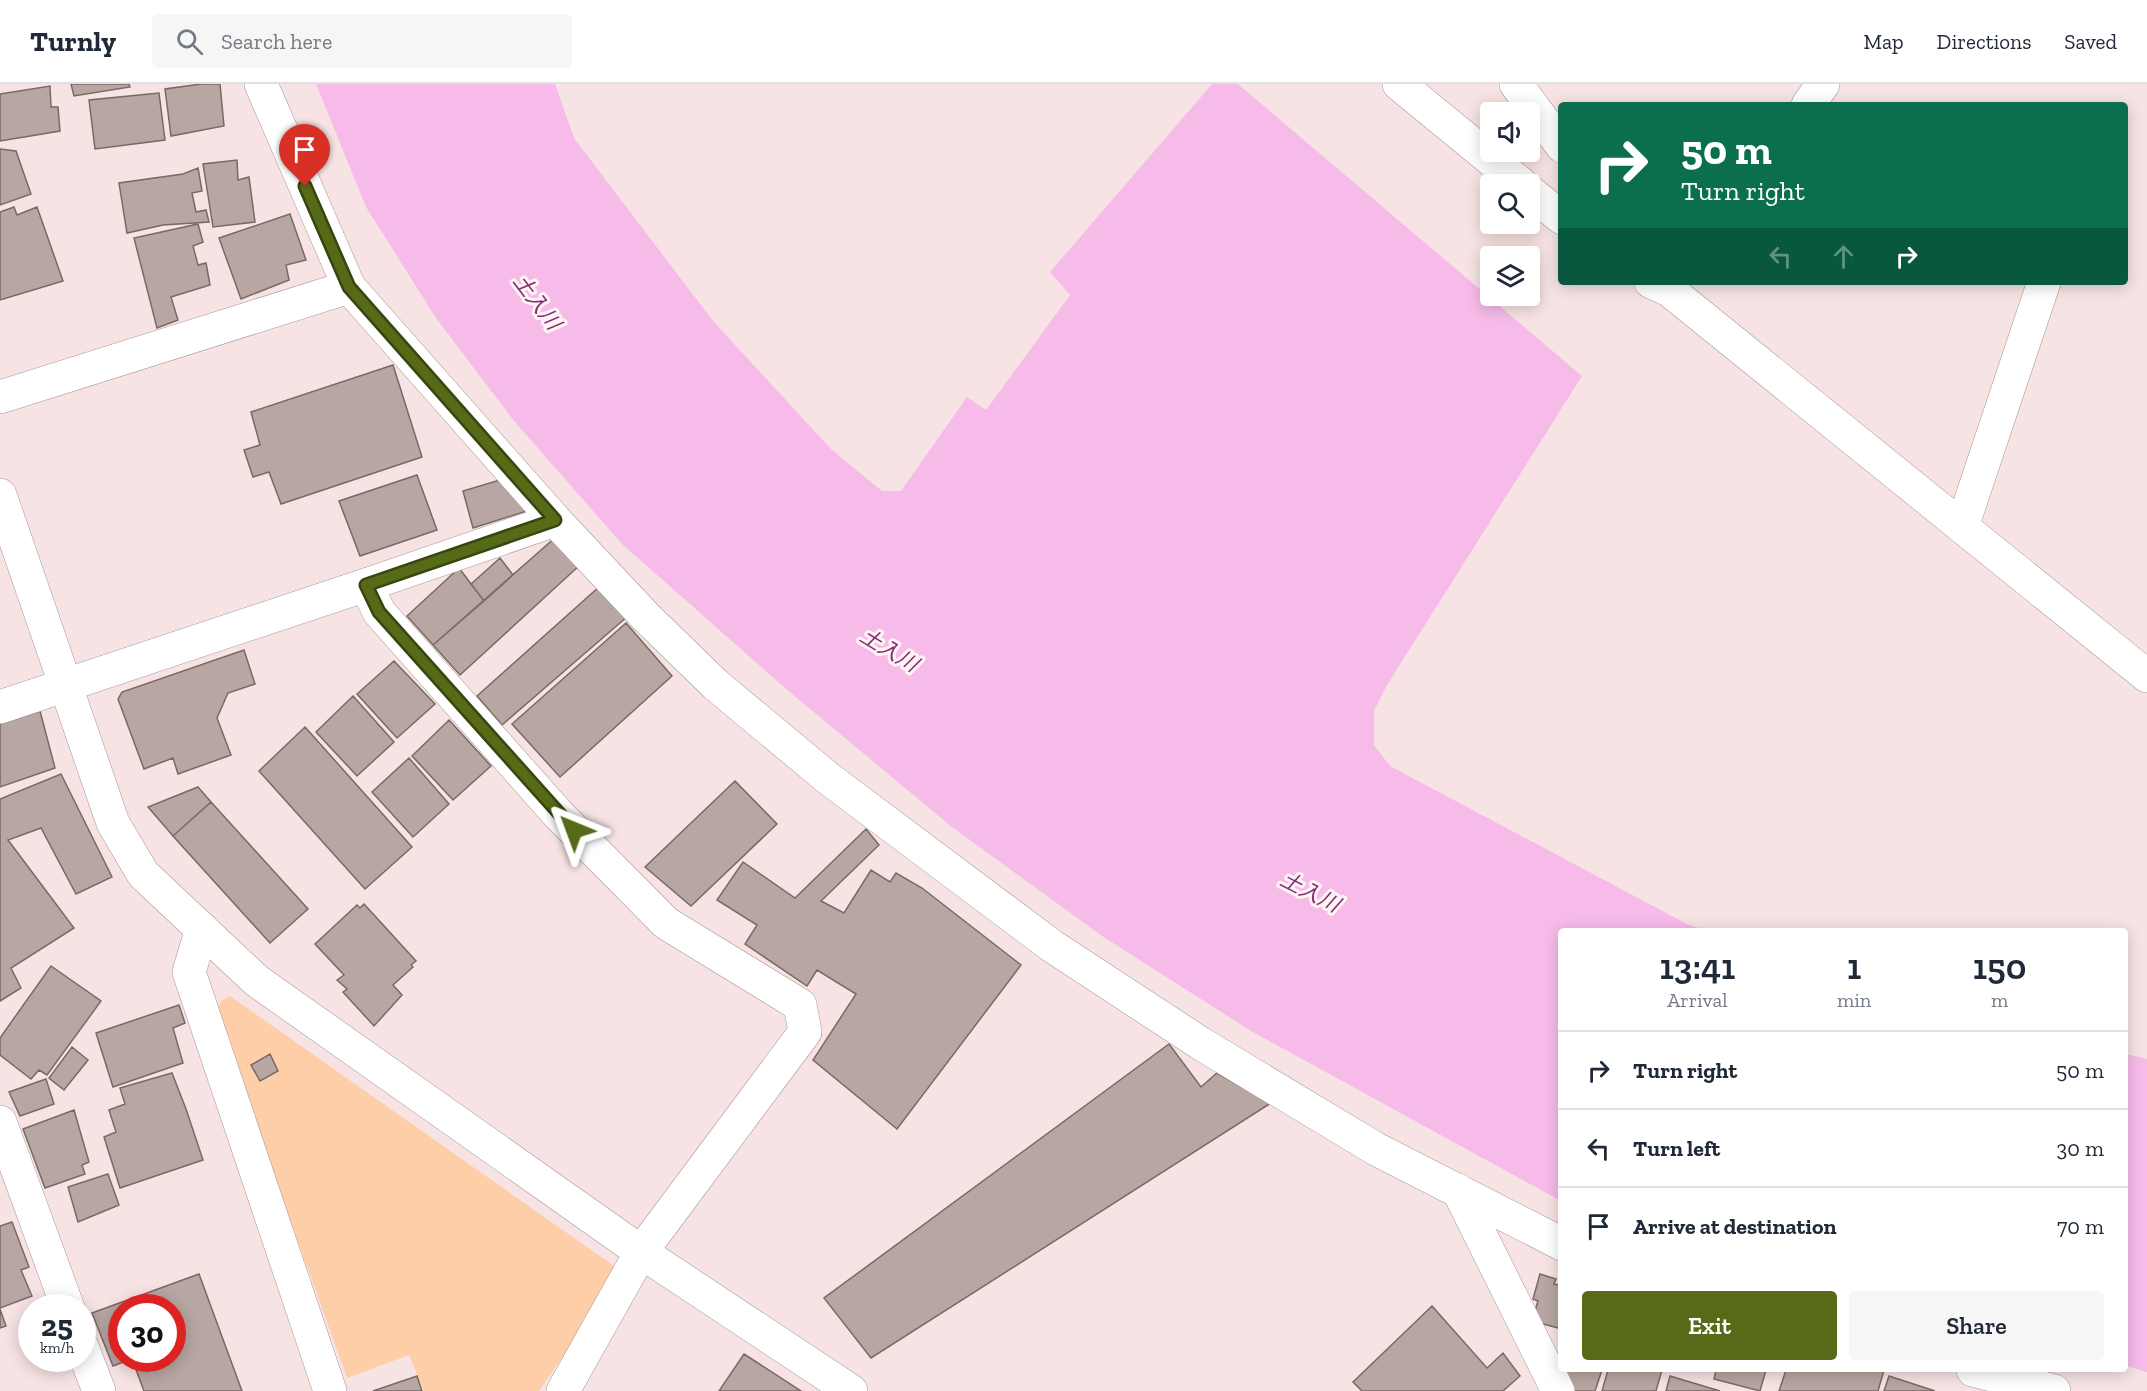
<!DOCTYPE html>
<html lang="en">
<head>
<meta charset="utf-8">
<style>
	:root { --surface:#fff; --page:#f6f6f7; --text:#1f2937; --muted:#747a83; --line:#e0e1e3; --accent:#576a17 }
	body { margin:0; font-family:"Zilla Slab","Noto Sans JP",serif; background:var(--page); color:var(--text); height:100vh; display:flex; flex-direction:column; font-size:22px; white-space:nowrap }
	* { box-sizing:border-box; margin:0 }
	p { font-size:20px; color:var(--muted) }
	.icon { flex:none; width:33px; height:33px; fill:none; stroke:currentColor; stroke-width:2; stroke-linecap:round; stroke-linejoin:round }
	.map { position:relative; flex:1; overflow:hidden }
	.details { position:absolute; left:1558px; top:844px; width:570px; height:444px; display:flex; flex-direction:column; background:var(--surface); border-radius:6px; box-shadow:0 3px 15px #0003 }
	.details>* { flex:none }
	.banner { position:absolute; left:1558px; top:18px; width:570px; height:183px; border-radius:6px; box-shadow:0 3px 15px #0003; background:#0b6e4f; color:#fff; overflow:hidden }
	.fabs { position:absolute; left:1480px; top:18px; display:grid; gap:12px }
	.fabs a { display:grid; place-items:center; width:60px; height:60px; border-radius:6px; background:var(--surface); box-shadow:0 3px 15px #0003; font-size:30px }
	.speed { position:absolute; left:18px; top:1210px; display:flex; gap:12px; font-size:30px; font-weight:700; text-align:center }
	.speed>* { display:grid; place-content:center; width:78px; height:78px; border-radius:50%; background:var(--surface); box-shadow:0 3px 15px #0003; line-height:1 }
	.speed small { font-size:15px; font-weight:400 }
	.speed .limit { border:9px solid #d22; background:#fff; color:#111 }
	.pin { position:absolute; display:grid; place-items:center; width:51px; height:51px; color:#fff; margin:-62px -26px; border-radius:50% 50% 50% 0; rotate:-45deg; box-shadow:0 0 6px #0007 }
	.pin .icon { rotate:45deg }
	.me { position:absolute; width:66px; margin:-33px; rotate:316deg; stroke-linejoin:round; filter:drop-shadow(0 0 4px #0008) }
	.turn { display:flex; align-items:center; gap:21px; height:126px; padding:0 24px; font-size:27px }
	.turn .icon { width:78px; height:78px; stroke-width:2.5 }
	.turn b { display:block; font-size:42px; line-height:51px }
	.lanes { display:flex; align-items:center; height:57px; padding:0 24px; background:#0003; justify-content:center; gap:30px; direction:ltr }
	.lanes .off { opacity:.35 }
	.eta { display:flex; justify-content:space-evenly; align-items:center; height:102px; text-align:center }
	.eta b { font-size:36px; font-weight:600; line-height:42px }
	.action { display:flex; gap:12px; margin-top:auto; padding:12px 24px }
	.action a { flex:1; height:69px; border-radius:6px; background:var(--accent); color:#fff; font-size:24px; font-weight:600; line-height:69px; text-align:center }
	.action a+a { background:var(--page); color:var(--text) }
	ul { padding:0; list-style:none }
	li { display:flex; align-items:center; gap:18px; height:78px; padding:0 24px; border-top:2px solid var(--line) }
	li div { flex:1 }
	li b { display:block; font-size:22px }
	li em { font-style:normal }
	header { display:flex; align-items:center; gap:36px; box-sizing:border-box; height:84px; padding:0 30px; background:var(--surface); border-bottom:2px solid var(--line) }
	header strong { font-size:28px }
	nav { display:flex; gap:33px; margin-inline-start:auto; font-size:21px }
	.search { width:420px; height:54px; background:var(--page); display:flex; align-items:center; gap:15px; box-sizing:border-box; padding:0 21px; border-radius:6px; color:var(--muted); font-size:22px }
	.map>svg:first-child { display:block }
</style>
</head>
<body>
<header>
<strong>Turnly</strong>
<div class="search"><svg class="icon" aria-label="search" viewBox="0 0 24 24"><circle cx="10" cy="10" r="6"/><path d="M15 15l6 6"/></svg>Search here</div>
<nav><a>Map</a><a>Directions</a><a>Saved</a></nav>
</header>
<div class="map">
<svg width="2147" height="1307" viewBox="0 0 2147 1307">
	<rect width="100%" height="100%" fill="#f7e3e4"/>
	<path fill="#fecea8" d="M230,912L621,1187L539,1307H424L409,1271L347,1294L216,928L221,917Z"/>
	<path fill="#f7bbe9" d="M316,0H555L574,54L713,237L831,365L882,407H901L967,313L986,326L1070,211L1050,188L1212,0H1238L1582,292L1387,601L1374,627V661L1390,682L1685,839L1706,847L1562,848L1561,1117L1251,947L1102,852L952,743L785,604L622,460L514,337L436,234L366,123Z
		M2126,970L2147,975V1288L2126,1282Z"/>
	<path fill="#b7a6a1" stroke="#796964" stroke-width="1.5" d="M71,0H129L130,3L74,12Z
		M201,0H220L224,42L171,52L165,5Z
		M50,2L51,23H58L60,47L0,57V10Z
		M159,9L165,56L95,65L89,16Z
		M0,65L16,67L31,110L0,121Z
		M237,76L238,96L249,93L255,138L213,143L203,80Z
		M198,84L202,107L192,109L196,128L206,126L209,138L163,141L127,149L119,99L183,90Z
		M14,123L17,131L37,123L63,197L0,216V128Z
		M290,130L306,176L286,181L289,196L241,215L219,154Z
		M198,140L203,158L193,162L198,181L206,179L210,201L171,213L178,236L157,244L134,154Z
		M393,281L422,373L281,420L269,388L253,393L244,366L260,361L251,328Z
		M417,391L437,446L360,472L339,417Z
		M503,395L533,425L473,444L463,407Z
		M557,452L580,481L460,591L433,561Z
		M500,474L513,491L484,517L471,500Z
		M459,484L484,517L433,561L407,532Z
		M600,502L628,532L502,641L477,612Z
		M626,539L672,592L560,693L512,640Z
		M244,566L255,600L228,609L217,634L231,671L178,690L173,674L144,685L118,615L122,608Z
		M394,577L435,620L397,654L357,610Z
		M353,612L394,658L357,692L316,648Z
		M40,627L55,684L0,703V640Z
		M449,636L491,682L453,716L412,672Z
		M305,643L412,763L365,805L259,687Z
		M409,674L449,720L413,753L372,708Z
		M61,690L112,793L76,810L41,744L8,756L74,844L11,884L21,904L0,917V715Z
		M735,697L777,740L691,822L645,783Z
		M198,703L211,718L173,752L148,723Z
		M211,718L308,825L270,859L173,752Z
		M866,745L879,761L821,817L844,829L871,786L890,798L896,789L922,804L1021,881L897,1045L813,976L856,910L817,886L807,902L745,860L757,841L717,816L743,778L795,814Z
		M364,820L416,877L411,881L413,883L393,901L402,911L374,942L343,908L347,905L337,896L344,891L315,860L357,821L360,824Z
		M51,882L101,917L47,991L39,986L31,995L0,971V954Z
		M179,921L185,939L173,944L183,979L113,1003L96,949Z
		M1169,960L1201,1003L1217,989L1271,1019L871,1274L824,1214Z
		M72,963L88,976L64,1006L49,994Z
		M270,970L278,987L260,997L251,981Z
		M172,989L186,1025L203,1076L120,1104L104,1053L116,1048L109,1026L125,1020L120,1004Z
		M46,995L54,1020L20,1032L9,1008Z
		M74,1026L89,1078L82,1081L85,1090L45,1104L23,1045Z
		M108,1090L119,1121L78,1138L68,1103Z
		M12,1138L29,1183L21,1186L32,1212L0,1224V1142Z
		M199,1190L242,1307H144L132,1275H172V1224H122V1275H131L113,1282L92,1229Z
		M1540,1190L1556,1195L1554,1200L1562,1202V1245L1532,1237L1538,1217L1533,1215Z
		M1432,1222L1487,1284L1503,1269L1520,1292L1503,1307H1362L1353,1298Z
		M0,1225L6,1242L0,1244Z
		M744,1270L801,1307H719Z
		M1562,1271V1286H1602L1595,1307H1559L1553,1298Z
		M1608,1286H1662L1656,1307H1602Z
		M1716,1286H1766L1760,1307L1714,1295Z
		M1786,1286H1884L1878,1307H1779Z
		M417,1292L422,1307H373Z
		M1670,1292L1720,1307H1666Z
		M1889,1292L1935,1307H1884Z"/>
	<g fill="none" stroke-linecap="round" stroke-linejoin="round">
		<g stroke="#a89797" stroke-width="34">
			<path id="street" d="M1399,0L1521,100
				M1516,0L1562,62
				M1808,21L1823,0
				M1530,108L1562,134
				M1651,198L1669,206L2147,592
				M0,313L349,203
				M555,436L645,532L716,601L829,695L1052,862L1200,959L1376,1065L1562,1160
				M1962,443L2044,198
				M366,501L379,528L558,730L666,839L800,921L805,948L641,1168L563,1307
				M0,623L366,501L555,436L349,203L261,0
				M202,845L189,888L330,1307
				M0,1038L68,1224
				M1458,1106L1558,1307
				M82,1263L99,1307
				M1973,1286L2054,1307"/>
		</g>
		<g stroke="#a89797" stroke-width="34">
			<path id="secondary" d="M0,411L113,739L143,790L257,897L641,1168L851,1307"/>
		</g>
		<use href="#street" stroke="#fff" stroke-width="33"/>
		<use href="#secondary" stroke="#fff" stroke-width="33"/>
	</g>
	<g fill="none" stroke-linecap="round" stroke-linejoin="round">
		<g stroke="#39450f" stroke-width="15">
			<path id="route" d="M305,102L349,203L555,436L366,501L379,528L574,746"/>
		</g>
		<use href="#route" stroke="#576a17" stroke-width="10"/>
	</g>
	<g text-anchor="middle" stroke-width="6" stroke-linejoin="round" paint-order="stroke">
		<g font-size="21" font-style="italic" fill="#822e74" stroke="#fff3f3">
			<text transform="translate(537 218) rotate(53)" y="7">土入川</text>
			<text transform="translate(889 566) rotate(31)" y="7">土入川</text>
			<text transform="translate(1310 808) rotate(27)" y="7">土入川</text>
		</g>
	</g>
</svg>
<div class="fabs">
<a><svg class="icon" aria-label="sound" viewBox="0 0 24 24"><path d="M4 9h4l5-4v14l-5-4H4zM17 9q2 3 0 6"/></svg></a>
<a><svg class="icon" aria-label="search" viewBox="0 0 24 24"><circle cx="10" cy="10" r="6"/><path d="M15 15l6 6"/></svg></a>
<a><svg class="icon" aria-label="layers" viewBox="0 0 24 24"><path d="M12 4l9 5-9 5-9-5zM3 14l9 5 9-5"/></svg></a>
</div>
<div class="speed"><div>25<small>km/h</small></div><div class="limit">30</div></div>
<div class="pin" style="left:305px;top:102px;background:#d93025"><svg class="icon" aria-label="arrive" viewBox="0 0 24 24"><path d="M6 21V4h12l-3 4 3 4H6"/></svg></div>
<svg class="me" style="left:574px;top:746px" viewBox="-20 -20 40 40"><path d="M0-17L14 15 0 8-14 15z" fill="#576a17" stroke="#fff" stroke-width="4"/></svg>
<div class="banner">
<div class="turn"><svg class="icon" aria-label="right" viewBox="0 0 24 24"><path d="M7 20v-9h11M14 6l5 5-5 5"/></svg><div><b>50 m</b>Turn right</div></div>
<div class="lanes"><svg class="icon off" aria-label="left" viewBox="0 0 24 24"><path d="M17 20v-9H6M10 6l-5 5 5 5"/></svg><svg class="icon off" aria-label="ahead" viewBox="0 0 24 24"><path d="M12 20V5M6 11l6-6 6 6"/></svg><svg class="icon" aria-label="right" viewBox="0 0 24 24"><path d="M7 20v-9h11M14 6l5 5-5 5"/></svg></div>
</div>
<section class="details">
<div class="eta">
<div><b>13:41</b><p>Arrival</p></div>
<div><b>1</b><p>min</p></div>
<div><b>150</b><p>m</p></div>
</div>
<ul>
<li><svg class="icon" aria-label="right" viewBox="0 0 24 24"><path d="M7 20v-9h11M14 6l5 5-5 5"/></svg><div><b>Turn right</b></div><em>50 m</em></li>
<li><svg class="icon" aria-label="left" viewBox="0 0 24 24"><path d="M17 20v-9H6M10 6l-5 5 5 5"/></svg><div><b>Turn left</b></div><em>30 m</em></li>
<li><svg class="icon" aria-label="arrive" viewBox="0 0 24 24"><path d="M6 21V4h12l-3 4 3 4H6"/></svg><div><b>Arrive at destination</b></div><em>70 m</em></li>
</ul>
<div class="action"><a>Exit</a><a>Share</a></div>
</section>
</div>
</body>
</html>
